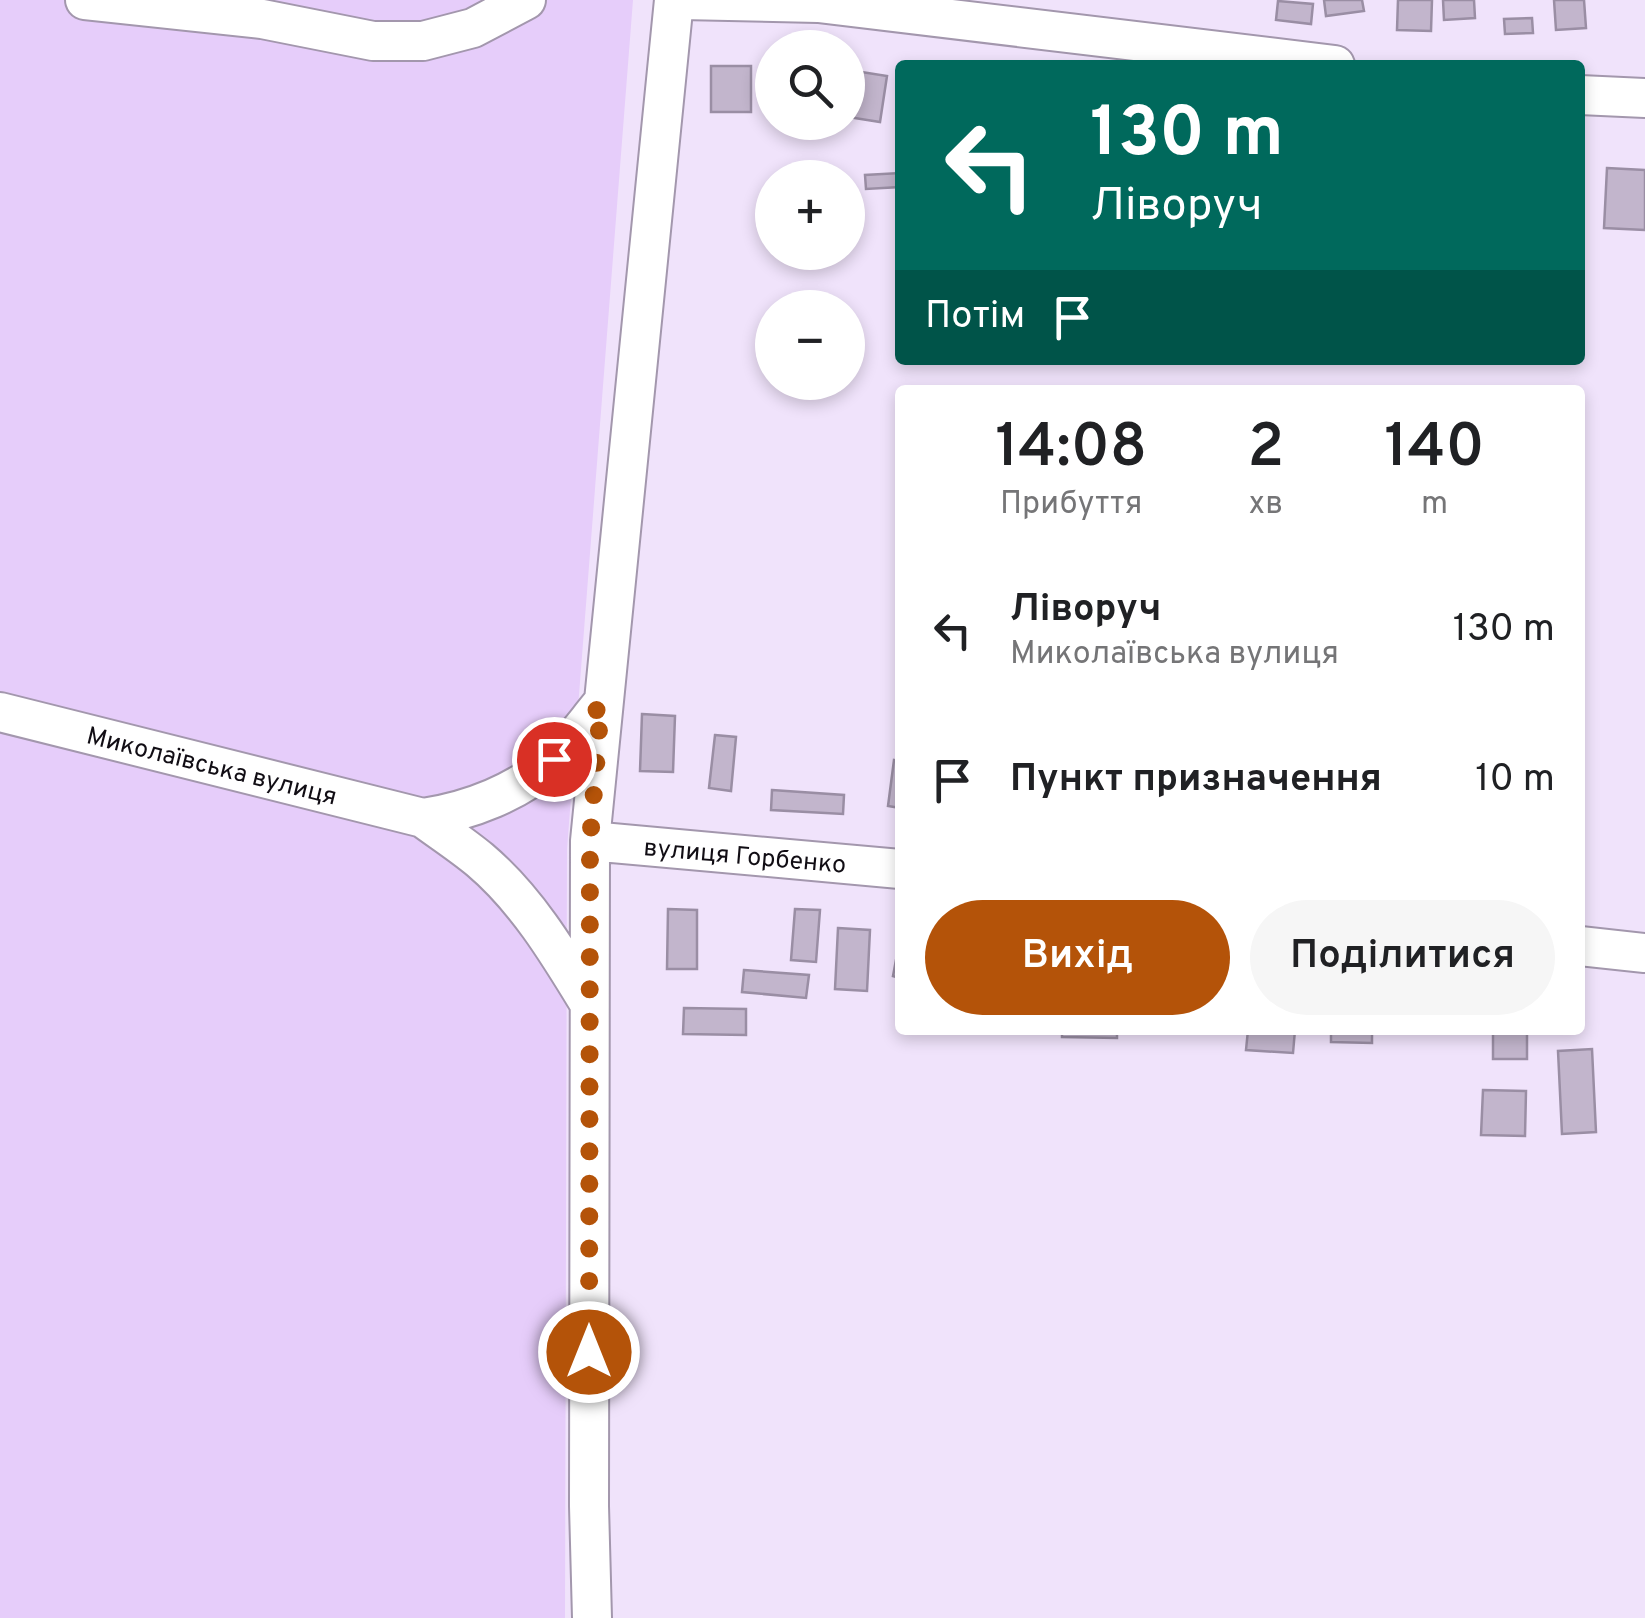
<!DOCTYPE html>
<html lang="uk">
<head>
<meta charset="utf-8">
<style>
	:root { --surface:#fff; --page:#f6f6f6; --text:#202124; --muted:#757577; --accent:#b45309 }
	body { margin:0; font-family:Overpass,sans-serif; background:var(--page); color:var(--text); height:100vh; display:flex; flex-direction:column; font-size:38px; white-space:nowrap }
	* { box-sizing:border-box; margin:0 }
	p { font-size:32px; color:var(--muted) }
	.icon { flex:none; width:55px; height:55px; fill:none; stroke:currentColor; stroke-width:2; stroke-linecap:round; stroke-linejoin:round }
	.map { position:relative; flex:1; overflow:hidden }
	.details { position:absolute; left:895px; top:385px; width:690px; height:650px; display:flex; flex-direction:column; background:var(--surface); border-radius:10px; box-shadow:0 5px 15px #0003 }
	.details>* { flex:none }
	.hud { position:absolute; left:895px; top:60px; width:690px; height:305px; border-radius:10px; box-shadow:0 5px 15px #0003; background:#00695c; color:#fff; overflow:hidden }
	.tools { position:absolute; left:755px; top:30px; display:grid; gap:20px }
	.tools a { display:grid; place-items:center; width:110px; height:110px; border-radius:50%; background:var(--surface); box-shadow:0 5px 15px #0003; font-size:50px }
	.pin { position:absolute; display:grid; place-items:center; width:85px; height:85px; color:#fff; margin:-42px; border:5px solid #fff; border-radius:50%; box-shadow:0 2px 10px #0007 }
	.me { position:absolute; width:110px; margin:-55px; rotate:0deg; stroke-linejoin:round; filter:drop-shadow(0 0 8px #0008) }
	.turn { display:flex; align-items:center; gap:35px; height:210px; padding:0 30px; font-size:45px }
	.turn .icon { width:130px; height:130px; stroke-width:2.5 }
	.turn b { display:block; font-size:70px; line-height:85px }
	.then { display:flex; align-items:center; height:95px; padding:0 30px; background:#0003; gap:20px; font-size:38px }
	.eta { display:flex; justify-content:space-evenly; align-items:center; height:170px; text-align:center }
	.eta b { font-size:60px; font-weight:600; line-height:70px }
	.cta { display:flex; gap:20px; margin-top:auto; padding:20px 30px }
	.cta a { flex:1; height:115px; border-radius:60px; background:var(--accent); color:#fff; font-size:40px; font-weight:600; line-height:115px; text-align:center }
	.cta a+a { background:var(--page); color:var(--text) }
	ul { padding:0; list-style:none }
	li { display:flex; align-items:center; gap:30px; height:150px; padding:0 30px }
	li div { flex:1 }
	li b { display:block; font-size:38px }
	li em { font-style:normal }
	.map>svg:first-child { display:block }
</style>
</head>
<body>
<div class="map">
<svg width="1645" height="1618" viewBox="0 0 1645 1618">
	<rect width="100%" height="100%" fill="#f0e3fb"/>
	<path fill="#e6cdfa" d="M0,0H633L567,849L565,1618H0Z"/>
	<path fill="#c2b5cc" stroke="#9a8ea4" stroke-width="2.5" d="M1324,0H1362L1364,11L1326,16Z
		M1398,0H1432L1431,31L1397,30Z
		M1443,0H1474L1475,18L1444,20Z
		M1554,0H1584L1586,28L1556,30Z
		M1278,1L1313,4L1311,24L1276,20Z
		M1532,18L1533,33L1505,34L1504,19Z
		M711,66H751V112H711Z
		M849,70L887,76L880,122L848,117Z
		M1607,168L1645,170V230L1604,228Z
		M900,173V187L866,189L865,175Z
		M642,714L675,716L673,772L640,771Z
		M715,735L736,737L731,791L709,788Z
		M894,760L900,761V808L888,806Z
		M772,790L844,795L843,814L771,810Z
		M668,909L697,910V969H667Z
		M795,909L820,910L816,962L791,960Z
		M838,928L870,930L867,991L835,989Z
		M898,949L900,950V978L893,976Z
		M744,970L809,975L806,998L742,992Z
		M684,1008L746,1009V1035L683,1034Z
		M1062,1030H1117V1038L1062,1037Z
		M1175,1030H1214V1033H1175Z
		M1248,1030H1295L1293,1053L1246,1050Z
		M1331,1030H1372V1043L1331,1042Z
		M1493,1030H1527V1059H1493Z
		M1592,1049L1596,1132L1562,1134L1558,1051Z
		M1483,1090L1526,1091L1525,1136L1481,1135Z"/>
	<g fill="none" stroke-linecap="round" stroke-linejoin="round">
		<g stroke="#a397ad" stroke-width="42">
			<path id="minor" d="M85,0L262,19L373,41H423L473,28L526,0
				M682,0L818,3L1335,65
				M1580,95L1645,98
				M0,712L423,818C442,832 462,845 480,860C526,899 558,952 589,1003
				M423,818C470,811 519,792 554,760C571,744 586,723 601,705
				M590,841L900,869
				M1580,946L1645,953
				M592,1618L589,1506L590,841L674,0"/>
		</g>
		<use href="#minor" stroke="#fff" stroke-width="38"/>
	</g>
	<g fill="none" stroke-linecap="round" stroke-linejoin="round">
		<path stroke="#b45309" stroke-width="18" stroke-dasharray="0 32.4" d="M554,759L601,705L590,841L589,1352"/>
	</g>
	<g text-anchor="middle" stroke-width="8" stroke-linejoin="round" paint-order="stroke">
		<g font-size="25" fill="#110d14" stroke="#fff">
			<text transform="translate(212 765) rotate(14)" y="9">Миколаївська вулиця</text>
			<text transform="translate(745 855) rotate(5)" y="9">вулиця Горбенко</text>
		</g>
	</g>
</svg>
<div class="tools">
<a><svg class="icon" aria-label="search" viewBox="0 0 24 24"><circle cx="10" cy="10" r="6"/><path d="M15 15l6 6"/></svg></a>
<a>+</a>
<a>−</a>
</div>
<div class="pin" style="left:554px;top:759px;background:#d93025"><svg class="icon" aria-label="arrive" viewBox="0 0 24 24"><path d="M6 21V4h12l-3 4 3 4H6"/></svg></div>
<svg class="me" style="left:589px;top:1352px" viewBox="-20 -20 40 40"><circle r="17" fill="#b45309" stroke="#fff" stroke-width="3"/><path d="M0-11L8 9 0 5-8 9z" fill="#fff"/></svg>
<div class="hud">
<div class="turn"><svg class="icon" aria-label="left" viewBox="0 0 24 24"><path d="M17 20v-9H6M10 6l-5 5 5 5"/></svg><div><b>130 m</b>Ліворуч</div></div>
<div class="then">Потім<svg class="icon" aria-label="arrive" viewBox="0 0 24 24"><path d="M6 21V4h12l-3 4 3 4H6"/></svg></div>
</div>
<section class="details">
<div class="eta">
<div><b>14:08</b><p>Прибуття</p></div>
<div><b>2</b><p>хв</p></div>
<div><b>140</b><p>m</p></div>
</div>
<ul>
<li><svg class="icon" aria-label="left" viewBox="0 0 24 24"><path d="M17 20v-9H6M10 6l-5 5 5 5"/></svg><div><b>Ліворуч</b><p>Миколаївська вулиця</p></div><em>130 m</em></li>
<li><svg class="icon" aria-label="arrive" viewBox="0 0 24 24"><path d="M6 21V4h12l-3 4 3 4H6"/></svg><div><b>Пункт призначення</b></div><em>10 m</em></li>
</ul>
<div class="cta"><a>Вихід</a><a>Поділитися</a></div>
</section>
</div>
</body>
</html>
